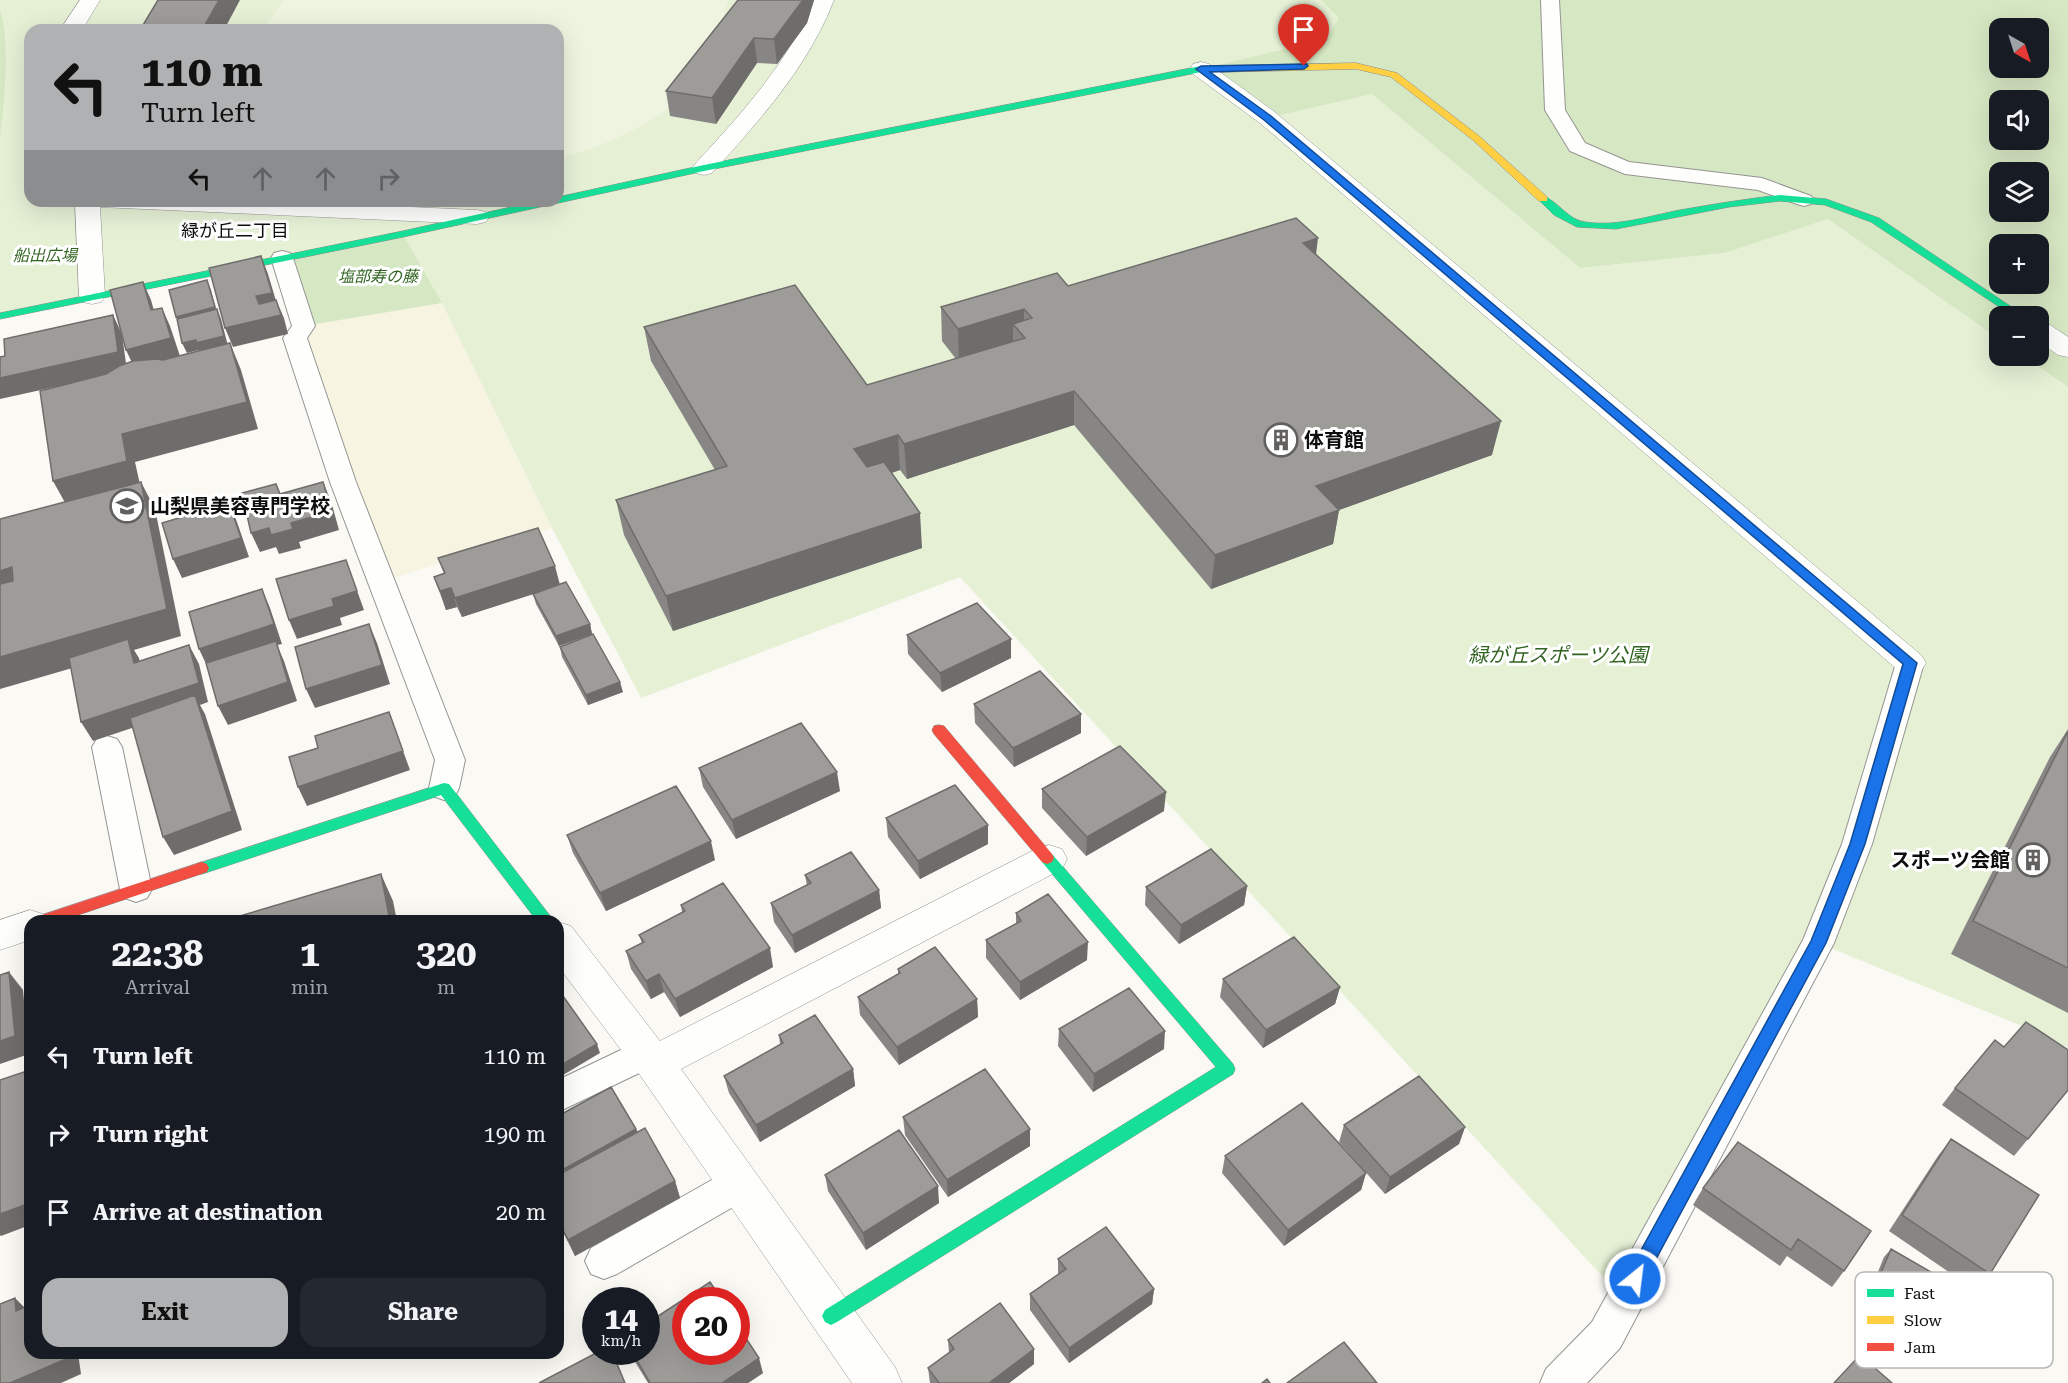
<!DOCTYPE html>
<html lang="en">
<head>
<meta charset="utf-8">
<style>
	:root { --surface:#171b24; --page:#242831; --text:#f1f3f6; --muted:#9ea1a6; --accent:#b0b1b2 }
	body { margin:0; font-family:"Roboto Serif","Noto Sans JP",serif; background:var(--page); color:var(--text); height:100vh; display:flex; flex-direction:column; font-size:22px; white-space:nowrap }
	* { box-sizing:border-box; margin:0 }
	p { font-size:20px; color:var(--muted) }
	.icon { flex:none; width:33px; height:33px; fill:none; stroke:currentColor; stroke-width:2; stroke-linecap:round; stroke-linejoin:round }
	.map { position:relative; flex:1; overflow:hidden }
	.details { position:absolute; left:24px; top:915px; width:540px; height:444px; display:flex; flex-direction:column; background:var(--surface); border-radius:18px; box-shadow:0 6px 24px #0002 }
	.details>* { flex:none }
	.hud { position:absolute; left:24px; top:24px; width:540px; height:183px; border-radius:18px; box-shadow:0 6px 24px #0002; background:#b0b1b2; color:#111; overflow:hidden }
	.needle { width:39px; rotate:141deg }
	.fabs { position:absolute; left:1989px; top:18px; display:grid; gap:12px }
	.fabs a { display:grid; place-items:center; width:60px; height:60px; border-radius:12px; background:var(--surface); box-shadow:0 6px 24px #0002; font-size:30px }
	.speed { position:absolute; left:582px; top:1287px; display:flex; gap:12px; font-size:30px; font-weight:700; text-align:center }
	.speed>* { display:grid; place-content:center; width:78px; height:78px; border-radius:50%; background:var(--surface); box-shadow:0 6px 24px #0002; line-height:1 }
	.speed small { font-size:15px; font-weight:400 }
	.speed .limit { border:9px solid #d22; background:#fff; color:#111 }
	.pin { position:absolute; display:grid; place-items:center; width:51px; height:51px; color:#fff; margin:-62px -26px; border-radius:50% 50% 50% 0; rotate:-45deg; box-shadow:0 0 6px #0007 }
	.pin .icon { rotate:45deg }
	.me { position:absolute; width:66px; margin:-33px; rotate:29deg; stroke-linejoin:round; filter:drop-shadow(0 0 4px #0008) }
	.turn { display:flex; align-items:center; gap:21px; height:126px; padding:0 18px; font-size:27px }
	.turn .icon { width:78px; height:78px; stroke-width:2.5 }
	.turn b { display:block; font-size:42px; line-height:51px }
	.lanes { display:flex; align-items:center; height:57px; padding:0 18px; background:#0003; justify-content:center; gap:30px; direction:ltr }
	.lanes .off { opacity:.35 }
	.eta { display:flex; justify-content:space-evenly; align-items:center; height:102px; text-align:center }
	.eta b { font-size:36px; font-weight:700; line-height:42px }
	.action { display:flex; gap:12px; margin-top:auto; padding:12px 18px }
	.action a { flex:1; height:69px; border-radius:18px; background:var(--accent); color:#111; font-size:24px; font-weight:700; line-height:69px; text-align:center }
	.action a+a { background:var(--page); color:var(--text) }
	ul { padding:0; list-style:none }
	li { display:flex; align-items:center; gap:18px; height:78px; padding:0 18px }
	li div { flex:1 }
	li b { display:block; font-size:22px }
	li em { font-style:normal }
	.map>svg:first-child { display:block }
</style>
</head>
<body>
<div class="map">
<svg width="2068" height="1383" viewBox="0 0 2068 1383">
	<rect width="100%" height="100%" fill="#faf9f4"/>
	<path fill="#f7f4e1" d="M442,303L552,528L381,582L343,482L304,326Z"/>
	<path fill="#e5f0d5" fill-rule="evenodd" d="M0,0H1321L1340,18L1326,39L1201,69L1268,118L1372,94L1580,268L1725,253L1828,219L1999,339L2000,356H2023L2068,387V1048L2039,1033L1818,943L1624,1300L960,577L641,698L552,528L442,303L403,234L0,316ZM30,30H558V201H30Z"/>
	<path fill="#d6e7c3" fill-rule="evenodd" d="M1321,0H2068V387L2023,356H2038V316H2000L1999,339L1828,219L1725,253L1580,268L1372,94L1268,118L1201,69L1326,39L1339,18ZM2000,28H2038V68H2000ZM2000,100H2038V140H2000ZM2000,172H2038V212H2000ZM2000,244H2038V284H2000Z
		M0,10C11,44 4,102 0,138Z
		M403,234L442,303L304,326L282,258Z"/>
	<path fill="#eef4df" d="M284,0H729C720,24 713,50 701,73C681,115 601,148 558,159V30H262Z"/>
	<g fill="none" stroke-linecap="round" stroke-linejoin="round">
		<g stroke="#949492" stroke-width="2">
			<path id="lane" d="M1541,0H1559L1565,110L1585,143L1629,162L1762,178L1811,196L1814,200L1811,204L1804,206L1797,204L1758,190L1625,174L1570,151L1545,110Z
				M282,251L290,253L293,258L315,326L307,338L356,482L465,760L459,788L455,796L444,800L433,796L429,788L435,760L330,482L283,338L292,326L271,258L274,253Z
				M1910,653L1920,656L1924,663L1872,844L1834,943L1620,1348L1587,1383H1540L1546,1369L1592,1322L1803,940L1842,844L1896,663L1900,656Z
				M107,736L117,739L122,747L152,889L147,898L136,902L125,898L120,889L92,747L97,739Z
				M646,1038L658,1042L663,1053L658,1064L558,1112V1080Z
				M739,1167L752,1172L757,1184L752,1196L617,1274L604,1279L591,1274L585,1261L591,1248L726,1172Z"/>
		</g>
		<g stroke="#949492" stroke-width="1">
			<path id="street" d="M80,0H100L82,30H60Z
				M814,0H834C808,67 760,120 712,173L704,175L696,173L692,168L696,163C742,113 787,64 814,0Z
				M1201,62L1209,64L1276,113L1921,655L1926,663L1921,671L1910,675L1899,671L1260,123L1193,74L1190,69L1193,64Z
				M75,201H275L477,210L486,212L489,217L486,222L477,224L100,207L105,296L101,302L92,304L83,302L79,296Z
				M2038,321L2047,323L2068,337V357L2058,355L2038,341Z
				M1049,845L1062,849L1067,859L1062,869L681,1069L895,1367L902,1383H852L640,1075L558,966V922L571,926L660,1041L1036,849Z
				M30,910L43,914L47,921H30V940L0,950V920Z"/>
		</g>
		<g stroke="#8b8a88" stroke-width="1">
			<path id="fast" d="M1201,66H1223L1227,69L1223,72H1201L704,171L403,237L0,319V313L403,231L538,201H558V197L704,165Z
				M1780,195L1826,199L1879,218L2025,316H2013L1871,222L1825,205L1780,201L1729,207L1616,229L1577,227L1554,215L1538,199L1543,196C1558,201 1568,220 1585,222C1617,227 1649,216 1680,210C1714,204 1746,199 1780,195Z
				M444,783L449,784L554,921H537L441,795L202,874L197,872L195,868L197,864Z
				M1047,852L1052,854L1233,1064L1235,1069L1233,1074L837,1322L831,1325L825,1322L822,1316L825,1310L1216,1067L1042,862L1040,858L1042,854Z"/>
		</g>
		<g stroke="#8b8a88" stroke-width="1">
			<path id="slow" d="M1356,63L1397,73L1479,136L1547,197V201H1539L1473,140L1391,77L1356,69L1223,72L1219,69L1223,66Z"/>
		</g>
		<g stroke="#8b8a88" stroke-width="1">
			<path id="jam" d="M939,725L944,726L1052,854L1054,858L1052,862L1047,864L1042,862L934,734L932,730L934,726Z
				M202,862L207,864L209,868L207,872L60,921H33L36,917Z"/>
		</g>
		<use href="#lane" fill="#fefefd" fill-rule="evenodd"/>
		<use href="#street" fill="#fefefd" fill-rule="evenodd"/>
		<use href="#fast" fill="#16e098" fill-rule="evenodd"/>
		<use href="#slow" fill="#ffcf43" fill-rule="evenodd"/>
		<use href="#jam" fill="#f24e42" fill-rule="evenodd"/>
	</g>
	<path fill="#888684" d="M738,0H814L807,23L777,64L757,63L716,124L670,116L666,91Z
		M1316,254L1492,455L1339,510L1333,544L1211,589L1074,425L907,479L900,470L892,473L922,548L673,631L624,535L616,500L715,470L651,361L644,327L867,385L956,359L942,341L941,307L1068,286Z
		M438,558L560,584L590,624L592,634L559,646L536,604L533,594H534L462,617L457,607L446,610L434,577L444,574Z
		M907,635L1011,639V658L942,692L908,654Z
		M560,647L623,692L588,705L562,657Z
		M974,704L1081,733L1014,767L975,723Z
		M2068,729V1013L1951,954L2050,757Z
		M699,768L840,791L736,839L703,787Z
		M1042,789L1164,811L1086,856L1042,808Z
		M886,818L988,825V844L920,879L888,837Z
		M567,835L715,860L606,911L573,853Z
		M805,875L879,890L881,908L795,953L774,922L771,903L807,886Z
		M1247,886L1244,905L1179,944L1145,905L1146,887Z
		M681,905L773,967L680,1017L664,992L651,999L631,969L626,951L642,943L639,935L682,912Z
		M1016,913L1087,960L1020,1000L986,958V940L1016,924Z
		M898,969L977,999L978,1017L899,1065L860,1015L858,997L898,974Z
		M1223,979L1340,987L1335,1004L1263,1048L1220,997Z
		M1059,1029L1164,1049L1093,1092L1058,1046Z
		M779,1035L853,1069L855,1086L760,1142L729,1093L724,1076L780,1044Z
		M1955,1088L2028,1139L2014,1156L1942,1105Z
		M558,1116L636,1129L638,1132L675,1181L680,1198L575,1256L558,1222V1199L560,1198L558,1195V1175L565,1171L558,1159Z
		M903,1117L1030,1146L948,1197L905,1135Z
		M1344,1125L1465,1127L1459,1144L1385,1194L1339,1142Z
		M1951,1139L1990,1274L1975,1290L1889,1231L1938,1156Z
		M1738,1142L1844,1271L1832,1287L1787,1256L1780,1266L1693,1205L1703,1188Z
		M1225,1156L1366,1173L1361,1190L1284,1246L1222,1173Z
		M825,1175L939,1203L866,1250L828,1191Z
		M1891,1249L1919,1299L1912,1307L1873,1284L1884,1257Z
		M1058,1259L1154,1289L1152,1304L1069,1363L1030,1310V1294L1058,1275Z
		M948,1340L1034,1364L1009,1383H930L928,1368L949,1353Z
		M629,1352H646L763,1373L748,1383H648Z"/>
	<path fill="#6f6d6b" d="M219,0H240L224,30H202Z
		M803,0H814L807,23L777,64L774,39Z
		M754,38L757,63L716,124L712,98Z
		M1318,238L1314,272L1303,243Z
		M261,256L268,274L279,311L276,300L284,318L288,334L233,347L225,328L256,296Z
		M207,280L211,290L218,317L180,326L176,317Z
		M143,282L151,300L159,329L151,310Z
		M162,308L170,326L180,356L135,369L126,350Z
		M217,309L221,319L228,346L200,353L199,350L187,353L182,343Z
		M1024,309V338L1013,324V346L959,363L958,329Z
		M113,315L122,334L127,371L0,399V378Z
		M230,343L241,370L258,429L135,462L141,489L68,508L53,481Z
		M1074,391V425L907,479L904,444Z
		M1501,421L1492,455L1339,510L1333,544L1211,589L1215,555L1316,486Z
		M898,435L900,470L857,483L854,449Z
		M141,482L155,509L181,636L134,650L139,658L144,682L134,663L131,651L0,689V657Z
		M323,482L331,501L339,530L299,542L301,548L279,554L276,547L260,552L251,533L291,523Z
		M229,503L237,522L249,557L182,578L173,559Z
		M920,513L922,548L673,631L666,596Z
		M346,560L364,610L340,618L342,625L297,639L289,620L332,599Z
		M555,566L560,585L462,617L455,598Z
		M12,567L28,595L0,603V571Z
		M451,588L457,607L446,610L440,591Z
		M262,589L270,608L282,644L277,645L284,661L297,701L228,725L218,706L208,668L199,649Z
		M369,624L377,643L390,684L315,708L306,689Z
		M590,624L592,634L559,646L556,636Z
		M1011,639V658L942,692L940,673Z
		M189,645L199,664L208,702L200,705L205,714L242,830L174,855L163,837L198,706L93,741L81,722Z
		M620,682L623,692L588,705L586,695Z
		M389,712L410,770L307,806L298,787Z
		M1081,714V733L1014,767L1013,748Z
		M837,772L840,791L736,839L732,820Z
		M1166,792L1164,811L1086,856L1087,837Z
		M988,825V844L920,879L918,861Z
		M711,841L715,860L606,911L600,893Z
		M381,874L393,901L397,921H390Z
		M1247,886L1244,905L1179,944L1181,925Z
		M879,890L881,908L795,953L792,935Z
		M1088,942L1087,960L1020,1000V982Z
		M770,948L773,967L680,1017L675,999Z
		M9,972L23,990L29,1054L0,1064V1041Z
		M659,974L664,992L651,999L646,981Z
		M1340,987L1335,1004L1263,1048L1266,1030Z
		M977,999L978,1017L899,1065L897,1047Z
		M1165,1031L1164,1049L1093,1092L1094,1074Z
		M597,1044L600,1053L558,1078V1067Z
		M853,1069L855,1086L760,1142L756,1125Z
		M1465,1127L1459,1144L1385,1194L1390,1177Z
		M636,1129L639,1138L568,1177L564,1169Z
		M1030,1129V1146L948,1197L947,1180Z
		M1366,1173L1361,1190L1284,1246L1288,1230Z
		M675,1181L680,1198L575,1256L568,1240Z
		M938,1186L939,1203L866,1250L863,1233Z
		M30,1203V1225L1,1236L0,1235V1214Z
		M1154,1289L1152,1304L1069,1363V1348Z
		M15,1298L30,1313L16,1311Z
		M1034,1349V1364L1009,1383H989Z
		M65,1353H78L81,1374L61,1383H10Z
		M759,1358L763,1373L748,1383H722Z"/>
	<path fill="#9e9c99" stroke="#6f6d6b" stroke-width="1.5" d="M158,0H219L202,30H140Z
		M738,0H803L774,39L754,38L712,98L666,91Z
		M1296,218L1318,238L1303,243L1501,421L1316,486L1339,510L1215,555L1074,391L904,444L898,435L854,449L867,467L884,462L920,513L666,596L616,500L727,466L644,327L795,285L867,385L1025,338L1013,324L1032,318L1024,309L958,329L941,307L1057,273L1068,286Z
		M261,256L272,293L256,296L259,304L276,300L281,315L225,328L209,268Z
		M207,280L215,307L176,317L169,290Z
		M143,282L151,310L162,308L171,338L126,350L110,290Z
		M217,309L224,336L196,343V340L182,343L177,319Z
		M113,315L118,352L0,378V357L5,356L4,339Z
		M230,343L247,402L122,434L127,461L53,481L40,391L106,374L119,366L133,361L156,359L163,360Z
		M141,482L167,609L0,657V584L13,581L12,567L0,571V519Z
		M323,482L332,511L291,523L293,529L271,535L269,528L251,533L242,493L276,484L280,494Z
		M229,503L241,538L173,559L162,523Z
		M538,528L555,566L455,598L451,588L440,591L434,577L445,573L438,558Z
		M346,560L357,591L332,599L334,606L289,620L276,579Z
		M566,582L590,624L556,636L533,594Z
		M262,589L274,624L199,649L189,612Z
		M977,603L1011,639L940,673L907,635Z
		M369,624L382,665L306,689L295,647Z
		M593,634L620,682L586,695L560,647Z
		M128,639L134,663L189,645L199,683L81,722L69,658Z
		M276,641L288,682L218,706L206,663Z
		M1040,671L1081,714L1013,748L974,704Z
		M195,695L232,811L163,837L130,718Z
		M389,712L403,751L298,787L289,757L318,748L315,736Z
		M801,723L837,772L732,820L699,768Z
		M2068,731V968L1973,921Z
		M1120,746L1166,792L1087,837L1042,789Z
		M955,785L988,825L918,861L886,818Z
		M676,786L711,841L600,893L567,835Z
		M1211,849L1247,886L1181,925L1146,887Z
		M851,852L879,890L792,935L771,903L811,883L805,875Z
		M381,874L390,921H223Z
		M723,883L770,948L675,999L659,974L646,981L626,951L644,942L639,935L685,911L681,905Z
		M1048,894L1088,942L1020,982L986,940L1021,921L1016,913Z
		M1294,937L1340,987L1266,1030L1223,979Z
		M935,947L977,999L897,1047L858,997L900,973L898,969Z
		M9,972L15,1036L0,1041V975Z
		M1129,988L1165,1031L1094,1074L1059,1029Z
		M563,996L597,1044L558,1067V999Z
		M815,1015L853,1069L756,1125L724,1076L783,1043L779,1035Z
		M2026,1022L2068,1050V1090L2028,1139L1955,1088L1995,1040L2004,1047Z
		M985,1069L1030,1129L947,1180L903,1117Z
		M30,1070V1203L0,1214V1080Z
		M1419,1076L1465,1127L1390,1177L1344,1125Z
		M611,1087L636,1129L564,1169L558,1157V1116Z
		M1302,1103L1366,1173L1288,1230L1225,1156Z
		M645,1128L675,1181L568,1240L558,1220V1199L560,1198L558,1193V1175Z
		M899,1130L938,1186L863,1233L825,1175Z
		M1951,1139L2039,1195L1990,1274L1902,1215Z
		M1738,1142L1871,1231L1844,1271L1798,1239L1791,1250L1703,1188Z
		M1106,1227L1154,1289L1069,1348L1030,1294L1066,1269L1058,1259Z
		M1891,1249L1931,1272L1919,1299L1880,1275Z
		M710,1282L722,1300H686V1352H736V1323L759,1358L722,1383H650L632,1352H646V1324Z
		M15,1298L16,1311L30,1305V1353H65L66,1359L10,1383H0V1304Z
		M1000,1303L1034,1349L989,1383H939L928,1368L954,1349L948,1340Z
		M1344,1342L1377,1383H1287Z
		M598,1352H612L625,1383H539Z
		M1860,1355L1892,1383H1834Z
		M1267,1379L1270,1383H1262Z"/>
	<path fill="#1a73e8" stroke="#114b97" stroke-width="1.5" d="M1307,64L1308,66L1304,69L1210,72L1271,116L1917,663L1865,844L1826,943L1642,1285L1635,1287L1629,1285L1626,1279L1629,1272L1811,941L1850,844L1903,664L1264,120L1196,69L1201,66Z"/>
	<defs>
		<g id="building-ring" transform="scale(1.725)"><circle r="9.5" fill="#fff" stroke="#61605e" stroke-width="1.5"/><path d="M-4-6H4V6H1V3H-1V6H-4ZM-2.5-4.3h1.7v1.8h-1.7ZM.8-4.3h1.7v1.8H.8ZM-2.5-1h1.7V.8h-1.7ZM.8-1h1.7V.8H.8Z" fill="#61605e"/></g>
		<g id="school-ring" transform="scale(1.725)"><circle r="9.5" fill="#fff" stroke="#61605e" stroke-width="1.5"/><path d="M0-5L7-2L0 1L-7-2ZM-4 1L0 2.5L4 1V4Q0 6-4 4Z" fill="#61605e"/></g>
	</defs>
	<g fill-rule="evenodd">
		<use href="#building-ring" x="1281" y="440"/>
		<use href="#school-ring" x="127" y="506"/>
		<use href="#building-ring" x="2033" y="860"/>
	</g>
	<g text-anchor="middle" stroke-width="6" stroke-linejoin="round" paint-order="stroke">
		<g font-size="16" font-style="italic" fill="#326421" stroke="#fff">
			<text x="45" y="261">船出広場</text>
			<text x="378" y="282">塩部寿の藤</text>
		</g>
		<g font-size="18" fill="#0e0e0e" stroke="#fff">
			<text x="235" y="237">緑が丘二丁目</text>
		</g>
		<g font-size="20" font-weight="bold" fill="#0e0e0e" stroke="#fff" text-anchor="start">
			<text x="1304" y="447">体育館</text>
			<text x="150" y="513">山梨県美容専門学校</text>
			<text x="2010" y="867" text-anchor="end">スポーツ会館</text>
		</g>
		<g font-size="20" font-style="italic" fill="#326421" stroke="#fff">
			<text x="1558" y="662">緑が丘スポーツ公園</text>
		</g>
	</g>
	<rect x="1855" y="1272" width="198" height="96" rx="9" fill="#fff" stroke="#b7b7b7" stroke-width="1.5"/>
	<rect x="1867" y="1289" width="27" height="8" fill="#16e098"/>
	<rect x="1867" y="1316" width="27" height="8" fill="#ffcf43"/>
	<rect x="1867" y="1343" width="27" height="8" fill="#f24e42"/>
	<g font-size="16" fill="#0e0e0e">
		<text x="1904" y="1299">Fast</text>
		<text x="1904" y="1326">Slow</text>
		<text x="1904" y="1353">Jam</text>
	</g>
</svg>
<div class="fabs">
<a><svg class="needle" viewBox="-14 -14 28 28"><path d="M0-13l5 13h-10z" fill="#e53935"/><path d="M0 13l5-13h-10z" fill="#9ea1a6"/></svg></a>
<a><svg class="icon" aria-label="sound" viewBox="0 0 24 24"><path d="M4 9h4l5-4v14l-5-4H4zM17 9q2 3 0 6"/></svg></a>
<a><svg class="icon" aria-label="layers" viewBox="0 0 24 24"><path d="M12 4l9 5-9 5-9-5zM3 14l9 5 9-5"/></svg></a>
<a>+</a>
<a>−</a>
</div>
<div class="speed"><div>14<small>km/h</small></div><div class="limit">20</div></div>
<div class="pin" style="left:1304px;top:66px;background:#d93025"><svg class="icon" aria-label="arrive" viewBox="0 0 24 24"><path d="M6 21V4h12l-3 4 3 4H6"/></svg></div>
<svg class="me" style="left:1635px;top:1279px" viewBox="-20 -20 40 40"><circle r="17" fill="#1a73e8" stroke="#fff" stroke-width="3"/><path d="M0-11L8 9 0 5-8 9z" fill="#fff"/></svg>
<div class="hud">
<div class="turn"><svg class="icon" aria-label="left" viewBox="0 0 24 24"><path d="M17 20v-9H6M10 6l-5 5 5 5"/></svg><div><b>110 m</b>Turn left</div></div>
<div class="lanes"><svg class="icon" aria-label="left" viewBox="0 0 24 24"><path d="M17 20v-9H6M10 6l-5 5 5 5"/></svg><svg class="icon off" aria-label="ahead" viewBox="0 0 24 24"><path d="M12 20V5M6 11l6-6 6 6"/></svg><svg class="icon off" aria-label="ahead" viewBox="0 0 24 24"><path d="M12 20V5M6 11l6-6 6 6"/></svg><svg class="icon off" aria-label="right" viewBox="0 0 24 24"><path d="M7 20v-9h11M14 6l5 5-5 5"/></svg></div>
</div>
<section class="details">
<div class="eta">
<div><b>22:38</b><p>Arrival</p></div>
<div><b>1</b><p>min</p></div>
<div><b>320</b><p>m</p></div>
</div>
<ul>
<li><svg class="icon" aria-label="left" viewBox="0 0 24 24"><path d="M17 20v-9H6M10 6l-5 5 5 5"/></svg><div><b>Turn left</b></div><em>110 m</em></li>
<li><svg class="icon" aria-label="right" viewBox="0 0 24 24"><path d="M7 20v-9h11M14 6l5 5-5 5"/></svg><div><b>Turn right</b></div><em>190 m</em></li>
<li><svg class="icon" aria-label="arrive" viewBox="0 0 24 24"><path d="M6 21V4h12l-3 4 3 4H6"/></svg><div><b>Arrive at destination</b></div><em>20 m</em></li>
</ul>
<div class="action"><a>Exit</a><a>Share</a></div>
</section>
</div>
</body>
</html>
